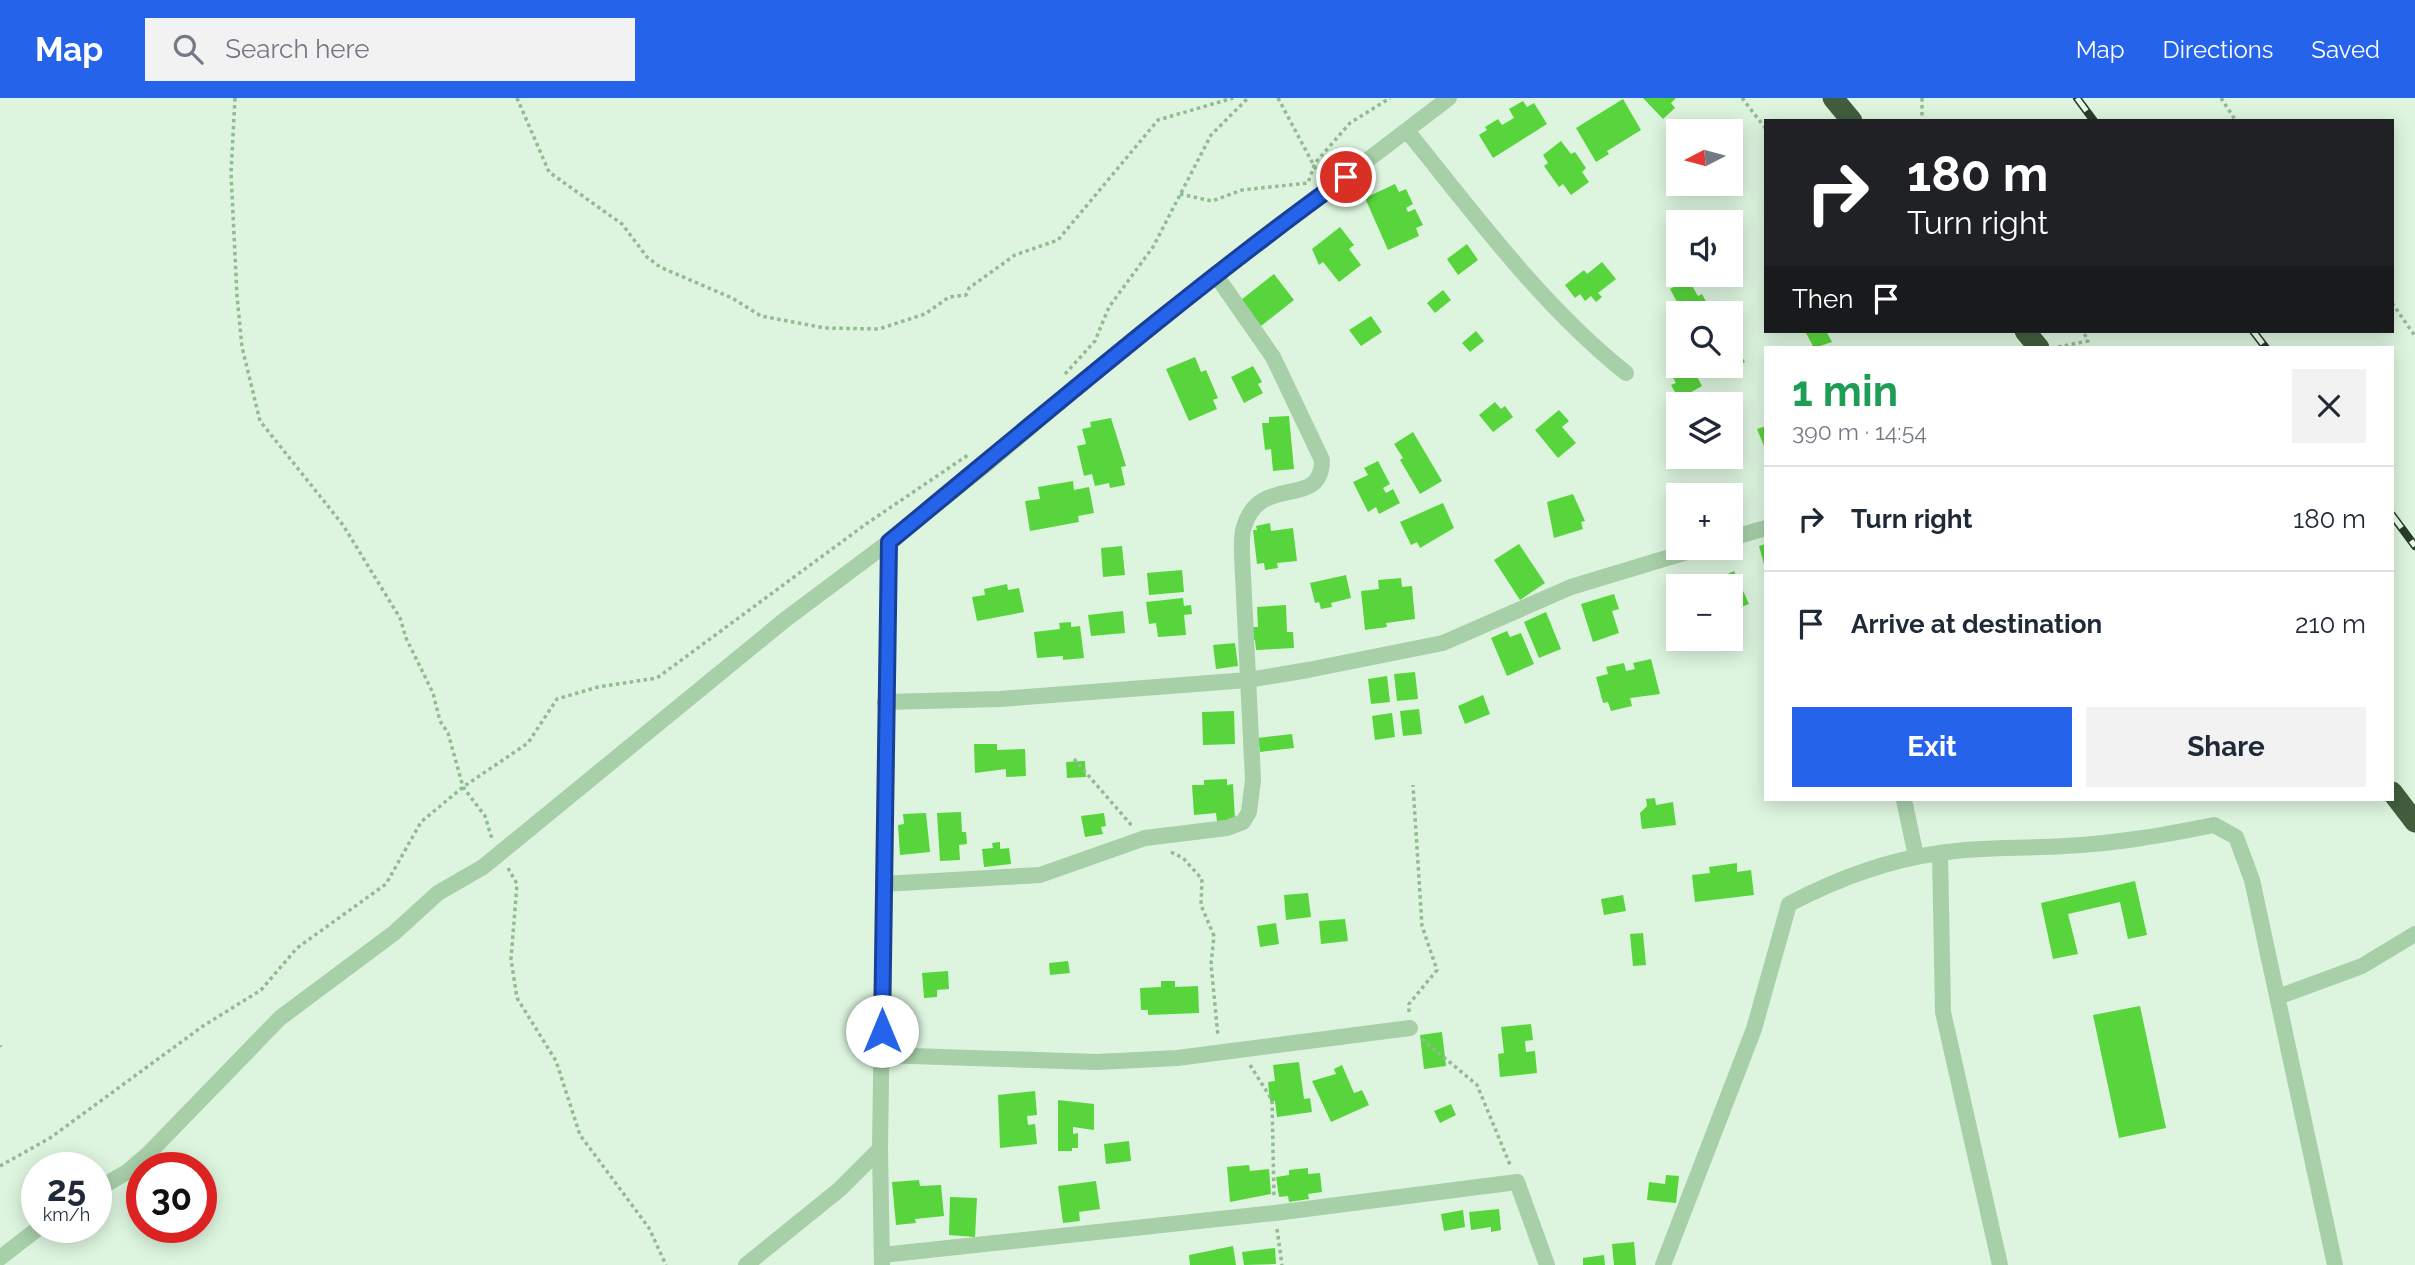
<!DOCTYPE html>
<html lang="en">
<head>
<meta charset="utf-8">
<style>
	:root { --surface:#fff; --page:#f2f2f3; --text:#1f2937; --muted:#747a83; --line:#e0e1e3; --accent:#2563eb }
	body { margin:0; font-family:Raleway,sans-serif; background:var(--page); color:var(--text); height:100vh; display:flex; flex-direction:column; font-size:26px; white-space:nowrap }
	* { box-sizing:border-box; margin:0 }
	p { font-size:23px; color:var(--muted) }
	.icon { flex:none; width:38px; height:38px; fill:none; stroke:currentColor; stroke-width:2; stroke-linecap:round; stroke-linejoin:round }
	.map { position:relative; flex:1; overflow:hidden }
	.details { position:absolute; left:1764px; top:248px; width:630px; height:455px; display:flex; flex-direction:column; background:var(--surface); border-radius:0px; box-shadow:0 4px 18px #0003 }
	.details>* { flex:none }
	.guide { position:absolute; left:1764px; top:21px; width:630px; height:214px; border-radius:0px; box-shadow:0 4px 18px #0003; background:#202124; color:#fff; overflow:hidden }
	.needle { width:46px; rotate:264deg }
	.buttons { position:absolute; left:1666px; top:21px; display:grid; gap:14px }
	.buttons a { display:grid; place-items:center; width:77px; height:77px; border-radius:0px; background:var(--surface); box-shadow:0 4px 18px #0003; font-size:35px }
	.speed { position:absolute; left:21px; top:1054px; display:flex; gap:14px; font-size:35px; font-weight:700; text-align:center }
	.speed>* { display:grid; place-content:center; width:91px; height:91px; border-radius:50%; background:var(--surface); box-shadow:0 4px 18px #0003; line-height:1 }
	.speed small { font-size:18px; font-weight:400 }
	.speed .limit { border:10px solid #d22; background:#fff; color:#111 }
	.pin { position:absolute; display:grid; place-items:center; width:60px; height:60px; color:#fff; margin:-30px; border:4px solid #fff; border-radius:50%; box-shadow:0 2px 7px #0007 }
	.me { position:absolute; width:77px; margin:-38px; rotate:0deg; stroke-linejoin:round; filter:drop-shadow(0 0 5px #0008) }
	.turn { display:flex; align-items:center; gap:24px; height:147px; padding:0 28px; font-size:32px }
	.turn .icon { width:91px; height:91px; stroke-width:2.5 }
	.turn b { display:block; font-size:49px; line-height:60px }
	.then { display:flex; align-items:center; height:66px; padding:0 28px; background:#0003; gap:14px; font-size:26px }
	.round { display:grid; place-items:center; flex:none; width:74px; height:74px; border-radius:0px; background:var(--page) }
	.headline { display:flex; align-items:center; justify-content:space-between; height:119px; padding:0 28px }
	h1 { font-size:42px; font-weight:700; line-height:52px; color:#1e9e55 }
	.action { display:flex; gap:14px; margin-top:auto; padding:14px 28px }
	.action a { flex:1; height:80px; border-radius:0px; background:var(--accent); color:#fff; font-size:28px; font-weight:700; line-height:80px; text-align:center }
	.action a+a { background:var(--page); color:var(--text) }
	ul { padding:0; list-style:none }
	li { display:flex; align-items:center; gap:21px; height:105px; padding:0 28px; border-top:2px solid var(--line) }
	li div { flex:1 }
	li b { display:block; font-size:26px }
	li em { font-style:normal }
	header { display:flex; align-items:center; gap:42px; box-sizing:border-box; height:98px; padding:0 35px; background:var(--accent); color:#fff }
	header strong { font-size:33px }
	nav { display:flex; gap:38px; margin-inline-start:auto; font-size:24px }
	.search { width:490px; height:63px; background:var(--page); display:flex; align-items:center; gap:18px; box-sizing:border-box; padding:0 24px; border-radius:0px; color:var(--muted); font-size:26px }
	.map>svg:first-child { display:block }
</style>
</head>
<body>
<header>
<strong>Map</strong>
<div class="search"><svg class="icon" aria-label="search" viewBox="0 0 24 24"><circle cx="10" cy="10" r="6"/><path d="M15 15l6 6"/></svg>Search here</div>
<nav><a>Map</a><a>Directions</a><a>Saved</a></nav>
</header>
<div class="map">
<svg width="2415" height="1167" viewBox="0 0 2415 1167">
	<rect width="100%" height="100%" fill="#ddf5df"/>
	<path fill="#58d43c" d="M1643,0H1676L1671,5L1675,10L1663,21Z
		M1623,1L1641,32L1607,53L1609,56L1596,64L1576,30Z
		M1523,3L1527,9L1534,5L1547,26L1493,60L1479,37L1487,32L1485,29L1498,21L1502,27L1514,20L1509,11Z
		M1561,43L1571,56L1575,54L1586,70L1582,74L1589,84L1571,97L1563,86L1559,89L1544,68L1548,65L1543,57Z
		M1395,86L1399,94L1406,91L1413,106L1406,110L1408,114L1415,111L1423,127L1416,130L1419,138L1388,152L1365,100Z
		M1340,129L1354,147L1349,151L1361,167L1339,184L1323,164L1319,167L1312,151Z
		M1467,146L1478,162L1458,177L1447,161Z
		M1602,164L1616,181L1598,195L1602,199L1596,204L1591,198L1585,203L1580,196L1575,200L1565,187L1584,172L1587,176Z
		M1274,176L1294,202L1261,228L1241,202Z
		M1688,181L1698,198L1702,196L1708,207L1694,215H1683L1670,191Z
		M1443,192L1451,202L1435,215L1427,205Z
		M1733,215L1742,232L1731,239L1745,264L1719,278L1713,268H1731V216Z
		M1371,218L1382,234L1361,248L1349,232Z
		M1476,233L1484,243L1470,254L1462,245Z
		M1805,233H1826L1832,244L1814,250Z
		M1195,259L1201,274L1206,272L1218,300L1213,302L1217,311L1189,323L1166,271Z
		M1253,268L1262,284L1258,286L1263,295L1244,305L1231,279Z
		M1691,268L1702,288L1679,301L1671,287L1676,285L1672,278Z
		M1495,304L1501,311L1505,308L1513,319L1493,334L1479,317Z
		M1559,312L1569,323L1562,329L1576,345L1558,360L1535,332Z
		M1289,318L1294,371L1273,373L1271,351L1265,352L1262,325H1269V319Z
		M1111,320L1126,368L1121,369L1125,387L1110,390L1109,385L1095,388L1092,376L1084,378L1077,348L1086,346L1082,331L1091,329L1090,324Z
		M1766,328V353L1757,331Z
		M1413,334L1442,383L1420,396L1400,362L1403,360L1394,346Z
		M1378,363L1390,386L1383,390L1386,395L1393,391L1400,405L1379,416L1376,409L1368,414L1353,384L1368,377L1364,370Z
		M1073,383L1074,392L1089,389L1094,415L1078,418L1079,424L1030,433L1025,403L1040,401L1038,389Z
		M1573,396L1585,423L1581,424L1583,431L1554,440L1547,404Z
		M1443,405L1454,430L1420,450L1417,444L1411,447L1400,424Z
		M1270,425L1271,433L1293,430L1297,463L1277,465L1278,470L1265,472L1264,465L1257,466L1253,432H1257L1256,428Z
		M1519,446L1545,485L1520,502L1494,462Z
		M1766,446V470H1765L1759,448Z
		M1122,448L1125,477L1103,479L1101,450Z
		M1182,472L1184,494L1149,497L1147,475Z
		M1734,473L1749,506L1734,512L1731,506V488H1720L1725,486L1721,479Z
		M1346,477L1351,500L1331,505L1332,509L1321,511L1319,504L1315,505L1310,485Z
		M1401,480L1402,489L1412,488L1415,521L1386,525L1387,529L1365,532L1361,493L1379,491L1378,482Z
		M1007,486L1008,492L1019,490L1024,514L977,523L972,499L985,497L984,491Z
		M1614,496L1619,511L1612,513L1619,535L1593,544L1581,506Z
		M1183,500L1184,508L1191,507L1192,516L1184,517L1186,537L1158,539L1156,525L1149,526L1146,504Z
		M1286,507L1287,534H1293L1294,550L1256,552L1255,542H1251L1250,529H1258L1257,509Z
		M1123,513L1125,535L1091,538L1088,517Z
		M1546,514L1561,551L1539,560L1524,524Z
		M1071,524V529L1080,528L1084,560L1063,562V558L1037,560L1034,534L1060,531L1059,525Z
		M1507,533L1510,539L1521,535L1534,566L1507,578L1491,540Z
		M1235,545L1238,568L1216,571L1213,547Z
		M1651,561L1660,596L1630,600L1632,608L1611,613L1608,604L1603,605L1596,579L1608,576L1606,569L1624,565L1626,573L1635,571L1633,565Z
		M1415,574L1418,601L1397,603L1394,576Z
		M1387,578L1390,604L1371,606L1368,581Z
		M1483,597L1490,616L1465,626L1458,608Z
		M1419,611L1422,636L1403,638L1400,613Z
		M1234,613L1235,646L1203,647L1202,614Z
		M1392,615L1395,639L1375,642L1372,618Z
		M1292,636L1294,650L1260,654L1258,640Z
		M974,646H997V652L1025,651L1026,678L1006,679V671L975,675Z
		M1085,663L1086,679L1067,680L1066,664Z
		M1227,681V687L1233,686L1235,722L1217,723L1216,715L1194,717L1192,687H1204V682Z
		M1655,700L1656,707L1673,704L1676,727L1642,731L1640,715L1647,708L1646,701Z
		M961,714L962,734H966L967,746L959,747L960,762L940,763L937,715Z
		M926,715L930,754L900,757L898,727L904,726L903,716Z
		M1104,715L1106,728L1101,729L1103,736L1085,739L1081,718Z
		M1000,744V751L1009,750L1011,766L984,769L982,751L993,750L992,745Z
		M1737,765V774L1751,772L1754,797L1695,804L1692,777L1710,775L1709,769Z
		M2135,783L2147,837L2128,841L2120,804L2068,816L2078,856L2053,861L2041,805Z
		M1308,795L1311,819L1286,822L1284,797Z
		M1623,797L1626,813L1604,817L1601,801Z
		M1345,821L1348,843L1321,846L1319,823Z
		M1276,825L1279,846L1260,849L1257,828Z
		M1643,835L1646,867L1633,868L1630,836Z
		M1068,863L1070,875L1050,877L1049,865Z
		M948,873L949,891L937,892V899L924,900L922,875Z
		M1161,883H1175V889L1198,888L1199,915L1148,917V912H1141L1140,890L1161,889Z
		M2140,908L2166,1030L2119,1040L2093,917Z
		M1531,926L1533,942L1525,943L1526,954L1535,953L1537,975L1500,979L1498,956L1504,955L1501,929Z
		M1442,934L1446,968L1424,971L1420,937Z
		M1299,964L1304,1001L1310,1000L1312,1014L1277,1019L1275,1003H1270L1268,984L1275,983L1273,967Z
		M1342,967L1354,995L1362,992L1369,1007L1331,1024L1312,983L1336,976L1334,971Z
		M1035,993L1037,1017L1027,1018L1028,1027L1035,1026L1037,1046L1000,1050L998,997Z
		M1058,1002L1094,1006V1032L1073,1029V1036L1078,1035V1050H1072V1053H1058Z
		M1451,1006L1456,1017L1440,1025L1434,1013Z
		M1129,1043L1131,1063L1106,1066L1104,1046Z
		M1249,1067L1250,1073L1269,1071L1271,1096L1230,1104L1227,1069Z
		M1308,1070V1076L1320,1075L1322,1094L1308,1096L1309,1101L1289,1104L1288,1098L1279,1099L1276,1079L1289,1077V1072Z
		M1666,1077L1679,1078L1676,1105L1647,1102L1649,1084L1665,1086Z
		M919,1082L920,1088L941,1087L944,1118L915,1121L916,1125L896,1127L892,1084Z
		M1096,1083L1100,1111L1079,1114L1080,1123L1063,1125L1058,1088Z
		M950,1099L977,1100L975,1139L949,1137Z
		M1499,1111L1501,1132L1491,1134V1129L1471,1132L1469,1114Z
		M1463,1112L1465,1129L1444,1133L1441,1116Z
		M1634,1144L1636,1167H1614L1612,1146Z
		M1233,1148L1236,1167H1190L1189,1157Z
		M1275,1150L1276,1166L1244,1167L1242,1154Z
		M1604,1157L1605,1167H1583V1160Z"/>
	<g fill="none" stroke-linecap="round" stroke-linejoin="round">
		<path stroke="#91bb91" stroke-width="3.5" stroke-dasharray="3.5 3.5" stroke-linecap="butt" d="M235,0L231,75L237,198L242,249L260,323L343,427L400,520L406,540L433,595L440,623L448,635L463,689L485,718L492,741
			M517,0L549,74L622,126L647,159L660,169L732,200L761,218L825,230L879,231L925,216L949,199L966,197L969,190L1015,157L1058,142L1158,22L1233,0
			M1278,0L1320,79
			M1742,0L1766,31
			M1922,0V23
			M2221,0L2236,23
			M1180,96L1212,103L1242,92L1308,85L1315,65L1350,25L1390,0
			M2392,205L2415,238
			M2058,249L2088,243L2083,233
			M1065,276L1095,243L1109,209L1153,149L1211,37L1248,0
			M1074,661L1133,729
			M1171,754L1183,760L1202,781L1201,807L1214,838L1211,866L1218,938
			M508,770L517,786L511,861L517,900L556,963L580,1037L649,1130L666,1167
			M1409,914V906L1437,872L1422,828L1413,687
			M1422,941L1477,987L1511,1069
			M0,948L1,949
			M1250,967L1272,1002L1274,1099
			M0,1068L50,1040L203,928L261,892L297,850L386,786L421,724L463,689L528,645L557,601L598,589L657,580L866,426L968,357
			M1277,1131L1282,1167"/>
		<path stroke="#a7cfa8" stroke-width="16" d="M1408,34C1476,118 1542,208 1626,275
			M1731,440L1766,430
			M885,604L1000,601L1248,582L1308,572L1443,545L1571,489L1700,450
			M1904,702L1916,758
			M883,786L1040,777L1145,740L1227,730L1243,724L1249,714L1253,682L1242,457C1242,448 1241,437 1244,429C1260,374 1322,413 1322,362L1273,259L1215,176
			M2278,899L2362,868L2415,836
			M881,957L1097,964L1177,960L1410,930
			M96,1092L127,1074L148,1056L280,920L394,835L438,795L483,769L786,521L889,444
			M882,1157L1275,1115L1517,1084L1547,1167
			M0,1160L40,1129
			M746,1167L840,1091L880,1051
			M882,1167L880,1051L889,444L988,365L1142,234L1449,0
			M1663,1167L1754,931L1789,806C1837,781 1886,762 1940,755
			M2000,1167L1943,914L1940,755C1981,748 2022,751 2064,748C2114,746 2164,737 2214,727L2236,739L2252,782L2335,1167"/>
		<path stroke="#425d3e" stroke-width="21" d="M1833,0L1852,23
			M2025,233L2039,250
			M2392,694L2415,724"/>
		<g stroke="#2a3b28" stroke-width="8">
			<path id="rail" d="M2077,0L2094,23
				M2253,233L2266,250
				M2392,417L2415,448"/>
		</g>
		<use href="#rail" stroke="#eafcec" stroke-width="5" stroke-dasharray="16" stroke-linecap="butt"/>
	</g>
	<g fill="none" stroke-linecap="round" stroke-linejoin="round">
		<g stroke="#184099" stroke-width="18">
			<path id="route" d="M882,933L889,444C1040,320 1188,193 1346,79"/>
		</g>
		<use href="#route" stroke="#2563eb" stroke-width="12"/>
	</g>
</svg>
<div class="buttons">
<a><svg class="needle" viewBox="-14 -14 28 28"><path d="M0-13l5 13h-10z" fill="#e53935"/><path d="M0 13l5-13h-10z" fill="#747a83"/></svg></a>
<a><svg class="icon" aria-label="sound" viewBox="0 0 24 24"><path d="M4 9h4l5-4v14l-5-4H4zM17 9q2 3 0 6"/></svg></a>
<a><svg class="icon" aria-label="search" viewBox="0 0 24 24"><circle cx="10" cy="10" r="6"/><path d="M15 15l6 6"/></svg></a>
<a><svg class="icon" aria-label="layers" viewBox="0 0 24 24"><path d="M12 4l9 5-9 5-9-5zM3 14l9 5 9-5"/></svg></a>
<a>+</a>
<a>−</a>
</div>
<div class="speed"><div>25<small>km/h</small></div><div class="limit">30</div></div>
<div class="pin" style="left:1346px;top:79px;background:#d93025"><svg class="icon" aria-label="arrive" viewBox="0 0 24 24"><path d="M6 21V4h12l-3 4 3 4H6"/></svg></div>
<svg class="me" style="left:882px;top:933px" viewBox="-20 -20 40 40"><circle r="19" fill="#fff"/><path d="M0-13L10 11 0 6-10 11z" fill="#2563eb"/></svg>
<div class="guide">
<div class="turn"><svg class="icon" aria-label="right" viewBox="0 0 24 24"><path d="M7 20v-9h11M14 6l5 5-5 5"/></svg><div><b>180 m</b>Turn right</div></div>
<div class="then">Then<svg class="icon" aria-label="arrive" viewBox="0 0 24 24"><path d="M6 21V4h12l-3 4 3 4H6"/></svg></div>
</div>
<section class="details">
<div class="headline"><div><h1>1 min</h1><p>390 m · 14:54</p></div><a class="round"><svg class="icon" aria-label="close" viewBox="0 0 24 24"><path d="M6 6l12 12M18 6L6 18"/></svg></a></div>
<ul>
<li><svg class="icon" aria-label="right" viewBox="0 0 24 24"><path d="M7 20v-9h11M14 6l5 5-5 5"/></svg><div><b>Turn right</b></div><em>180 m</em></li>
<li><svg class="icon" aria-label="arrive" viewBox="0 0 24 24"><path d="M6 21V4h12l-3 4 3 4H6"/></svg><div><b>Arrive at destination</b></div><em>210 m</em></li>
</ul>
<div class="action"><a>Exit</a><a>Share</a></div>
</section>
</div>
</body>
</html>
